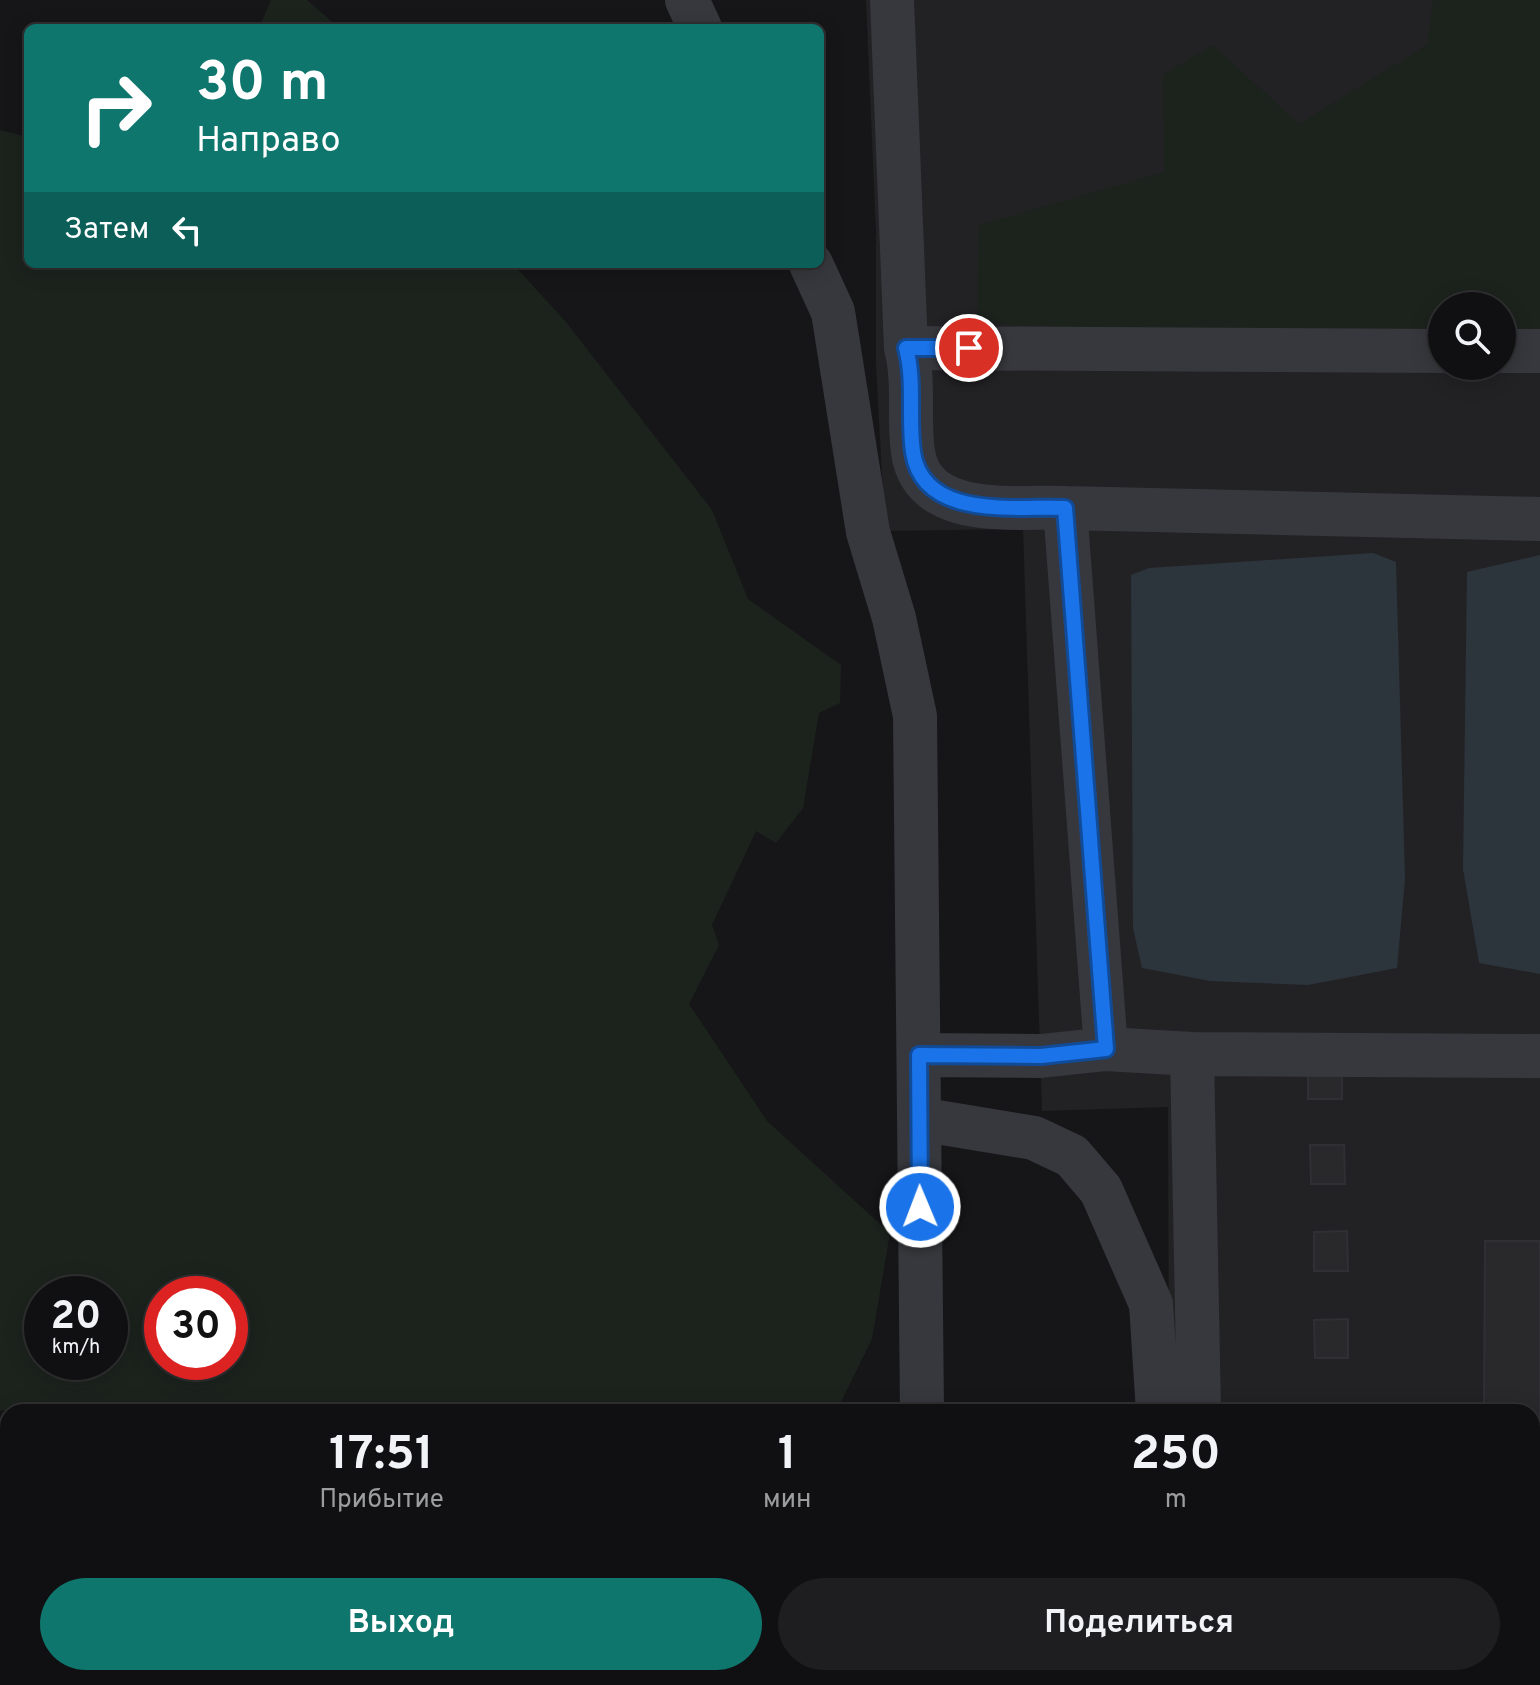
<!DOCTYPE html>
<html lang="ru">
<head>
<meta charset="utf-8">
<style>
	:root { --surface:#101012; --page:#1e1e20; --text:#f1f3f6; --muted:#9c9d9f; --line:#303032; --accent:#0f766e }
	body { margin:0; font-family:Overpass,sans-serif; background:var(--page); color:var(--text); height:100vh; display:flex; flex-direction:column; font-size:30px; white-space:nowrap }
	* { box-sizing:border-box; margin:0 }
	p { font-size:26px; color:var(--muted) }
	.icon { flex:none; width:44px; height:44px; fill:none; stroke:currentColor; stroke-width:2; stroke-linecap:round; stroke-linejoin:round }
	.map { position:relative; flex:1; overflow:hidden }
	.panel { position:absolute; left:0px; top:1404px; width:1540px; height:282px; display:flex; flex-direction:column; background:var(--surface); border-radius:24px 24px 0 0; box-shadow:0 4px 20px #0003,0 0 0 2px var(--line) }
	.panel>* { flex:none }
	.banner { position:absolute; left:24px; top:24px; width:800px; height:244px; border-radius:12px; box-shadow:0 4px 20px #0003,0 0 0 2px var(--line); background:#0f766e; color:#fff; overflow:hidden }
	.controls { position:absolute; left:1428px; top:292px; display:grid; gap:16px }
	.controls a { display:grid; place-items:center; width:88px; height:88px; border-radius:50%; background:var(--surface); box-shadow:0 4px 20px #0003,0 0 0 2px var(--line); font-size:40px }
	.speed { position:absolute; left:24px; top:1276px; display:flex; gap:16px; font-size:40px; font-weight:700; text-align:center }
	.speed>* { display:grid; place-content:center; width:104px; height:104px; border-radius:50%; background:var(--surface); box-shadow:0 4px 20px #0003,0 0 0 2px var(--line); line-height:1 }
	.speed small { font-size:20px; font-weight:400 }
	.speed .limit { border:12px solid #d22; background:#fff; color:#111 }
	.pin { position:absolute; display:grid; place-items:center; width:68px; height:68px; color:#fff; margin:-34px; border:4px solid #fff; border-radius:50%; box-shadow:0 2px 8px #0007 }
	.me { position:absolute; width:88px; margin:-44px; rotate:359deg; stroke-linejoin:round; filter:drop-shadow(0 0 6px #0008) }
	.turn { display:flex; align-items:center; gap:28px; height:168px; padding:0 40px; font-size:36px }
	.turn .icon { width:104px; height:104px; stroke-width:2.5 }
	.turn b { display:block; font-size:56px; line-height:68px }
	.then { display:flex; align-items:center; height:76px; padding:0 40px; background:#0003; gap:16px; font-size:30px }
	.eta { display:flex; justify-content:space-evenly; align-items:center; height:136px; text-align:center }
	.eta b { font-size:48px; font-weight:700; line-height:56px }
	.primary-button { display:flex; gap:16px; margin-top:auto; padding:16px 40px }
	.primary-button a { flex:1; height:92px; border-radius:48px; background:var(--accent); color:#fff; font-size:32px; font-weight:700; line-height:92px; text-align:center }
	.primary-button a+a { background:var(--page); color:var(--text) }
	.map>svg:first-child { display:block }
</style>
</head>
<body>
<div class="map">
<svg width="1540" height="1685" viewBox="0 0 1540 1685">
	<rect width="100%" height="100%" fill="#161618"/>
	<path fill="#222225" fill-rule="evenodd" d="M866,0H1540V1683L1264,1678H1532V1412H1169L1168,1107L1042,1111L1023,529L885,531L876,364V233ZM1442,306H1502V366H1442Z"/>
	<path fill="#1c231d" fill-rule="evenodd" d="M271,0H307L339,28H259Z
		M1433,0H1540V350L1502,348V306H1442V345L977,323L979,225L1164,172L1163,75L1213,45L1299,124L1427,45Z
		M0,130L28,137V264H513L566,322L712,510L748,599L841,665L840,703L819,713L803,808L776,843L756,831L712,925L719,945L689,1004L767,1121L890,1233L872,1339L836,1412H82L78,1409L28,1405L0,1411ZM42,1294H110V1362H42ZM230,1294V1362H162V1294Z
		M8,1437V1606L0,1609V1440Z
		M36,1678H606L591,1685H44Z"/>
	<path fill="#2c353c" d="M1373,553L1396,562L1405,879L1397,968L1308,985L1210,981L1142,968L1133,928L1131,575L1149,568Z
		M1540,555V974L1479,963L1463,869L1467,572Z"/>
	<path fill="#29292c" stroke="#303034" stroke-width="2" d="M1342,1059V1099H1308V1060Z
		M1310,1145H1344L1345,1184H1311Z
		M1347,1231L1348,1271H1314V1232Z
		M1485,1241H1540V1583H1532V1412H1484Z
		M1348,1319V1358H1315L1314,1320Z
		M1316,1403H1349L1350,1412H1316Z"/>
	<g fill="none" stroke-linecap="round" stroke-linejoin="round">
		<path stroke="#37383d" stroke-width="44" d="M687,0L700,28
			M892,0L906,348C915,382 908,417 913,452C923,520 1013,506 1065,508
			M811,264L833,312L868,532L894,618L915,716L922,1412
			M906,348L1442,351
			M1502,351H1540
			M1540,519L1065,508L1106,1049L1192,1054L1540,1056
			M1192,1054L1199,1412
			M919,1055L1041,1056L1106,1049
			M919,1119L1034,1138L1072,1156L1101,1190L1151,1304L1158,1412
			M1532,1630H1540
			M925,1678L926,1685
			M1160,1678L1161,1685"/>
	</g>
	<g fill="none" stroke-linecap="round" stroke-linejoin="round">
		<g stroke="#114b97" stroke-width="20">
			<path id="route" d="M920,1207L919,1055L1041,1056L1106,1049L1065,508C1014,506 923,520 913,452C908,417 915,382 906,348H969"/>
		</g>
		<use href="#route" stroke="#1a73e8" stroke-width="14"/>
	</g>
</svg>
<div class="controls">
<a><svg class="icon" aria-label="search" viewBox="0 0 24 24"><circle cx="10" cy="10" r="6"/><path d="M15 15l6 6"/></svg></a>
</div>
<div class="speed"><div>20<small>km/h</small></div><div class="limit">30</div></div>
<div class="pin" style="left:969px;top:348px;background:#d93025"><svg class="icon" aria-label="arrive" viewBox="0 0 24 24"><path d="M6 21V4h12l-3 4 3 4H6"/></svg></div>
<svg class="me" style="left:920px;top:1207px" viewBox="-20 -20 40 40"><circle r="17" fill="#1a73e8" stroke="#fff" stroke-width="3"/><path d="M0-11L8 9 0 5-8 9z" fill="#fff"/></svg>
<div class="banner">
<div class="turn"><svg class="icon" aria-label="right" viewBox="0 0 24 24"><path d="M7 20v-9h11M14 6l5 5-5 5"/></svg><div><b>30 m</b>Направо</div></div>
<div class="then">Затем<svg class="icon" aria-label="left" viewBox="0 0 24 24"><path d="M17 20v-9H6M10 6l-5 5 5 5"/></svg></div>
</div>
<section class="panel">
<div class="eta">
<div><b>17:51</b><p>Прибытие</p></div>
<div><b>1</b><p>мин</p></div>
<div><b>250</b><p>m</p></div>
</div>
<div class="primary-button"><a>Выход</a><a>Поделиться</a></div>
</section>
</div>
</body>
</html>
